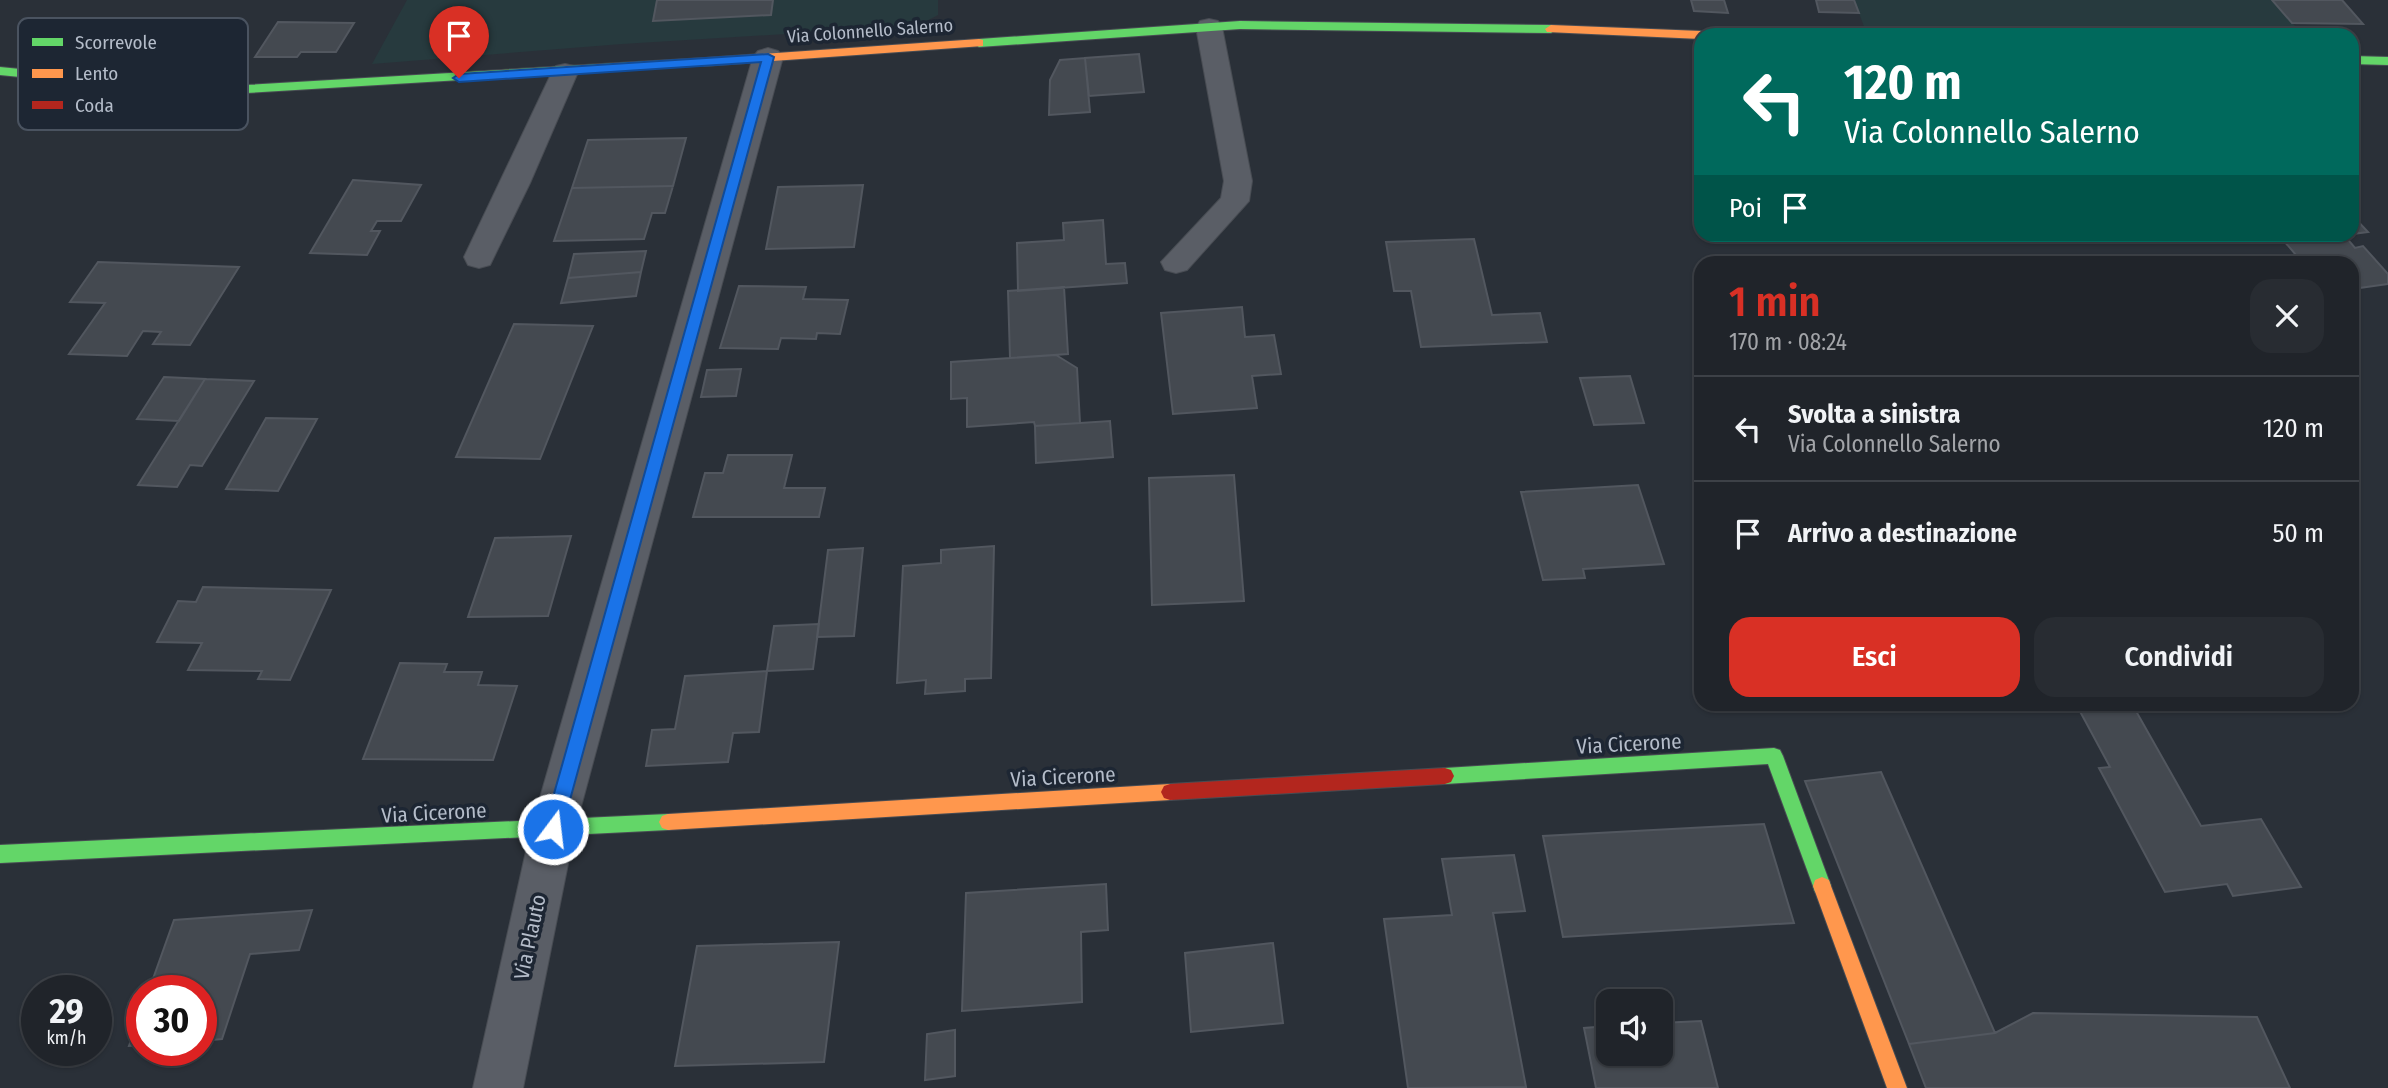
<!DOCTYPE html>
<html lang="it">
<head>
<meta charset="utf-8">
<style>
	:root { --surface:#20242a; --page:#282c32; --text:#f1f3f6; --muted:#a2a4a8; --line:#3d4147; --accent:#d93025 }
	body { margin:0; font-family:"Fira Sans Condensed",sans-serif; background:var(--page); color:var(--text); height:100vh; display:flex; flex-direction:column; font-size:26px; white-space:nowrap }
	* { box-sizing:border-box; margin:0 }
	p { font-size:23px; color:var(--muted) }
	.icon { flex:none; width:38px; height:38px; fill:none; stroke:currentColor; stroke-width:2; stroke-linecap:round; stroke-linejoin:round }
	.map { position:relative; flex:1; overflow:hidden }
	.details { position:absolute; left:1694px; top:256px; width:665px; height:455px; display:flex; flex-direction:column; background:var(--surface); border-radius:21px; box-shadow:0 2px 5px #0004,0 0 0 2px var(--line) }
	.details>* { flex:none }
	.top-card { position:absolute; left:1694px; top:28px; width:665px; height:214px; border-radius:21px; box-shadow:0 2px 5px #0004,0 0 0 2px var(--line); background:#00695c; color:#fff; overflow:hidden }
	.controls { position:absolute; left:1596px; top:989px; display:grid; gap:14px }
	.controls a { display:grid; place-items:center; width:77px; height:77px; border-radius:14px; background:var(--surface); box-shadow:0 2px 5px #0004,0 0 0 2px var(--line); font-size:35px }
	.speed { position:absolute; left:21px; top:975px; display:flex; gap:14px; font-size:35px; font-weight:700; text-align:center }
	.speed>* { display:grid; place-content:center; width:91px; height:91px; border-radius:50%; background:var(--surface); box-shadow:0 2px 5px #0004,0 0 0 2px var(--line); line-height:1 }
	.speed small { font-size:18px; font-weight:400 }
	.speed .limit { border:10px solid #d22; background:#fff; color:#111 }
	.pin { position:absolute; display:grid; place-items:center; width:60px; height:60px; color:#fff; margin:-72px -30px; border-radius:50% 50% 50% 0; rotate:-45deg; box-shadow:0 0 7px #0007 }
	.pin .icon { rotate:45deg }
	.me { position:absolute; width:77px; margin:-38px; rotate:15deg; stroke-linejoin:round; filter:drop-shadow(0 0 5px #0008) }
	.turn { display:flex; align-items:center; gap:24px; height:147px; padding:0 35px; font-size:32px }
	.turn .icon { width:91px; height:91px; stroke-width:2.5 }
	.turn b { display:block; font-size:49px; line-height:60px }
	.then { display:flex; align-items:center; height:66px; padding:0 35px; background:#0003; gap:14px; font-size:26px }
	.round { display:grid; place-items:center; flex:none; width:74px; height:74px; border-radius:21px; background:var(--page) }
	.summary { display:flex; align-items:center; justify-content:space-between; height:119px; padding:0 35px }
	h1 { font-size:42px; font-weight:600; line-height:52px; color:var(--accent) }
	.action { display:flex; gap:14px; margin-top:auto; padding:14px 35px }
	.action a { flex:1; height:80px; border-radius:21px; background:var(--accent); color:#fff; font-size:28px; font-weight:600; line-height:80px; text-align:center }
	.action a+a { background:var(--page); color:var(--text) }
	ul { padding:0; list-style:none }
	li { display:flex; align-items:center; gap:21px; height:105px; padding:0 35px; border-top:2px solid var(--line) }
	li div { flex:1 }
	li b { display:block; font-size:26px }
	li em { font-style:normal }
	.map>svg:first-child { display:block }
</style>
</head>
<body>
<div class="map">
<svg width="2388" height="1088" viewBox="0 0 2388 1088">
	<rect width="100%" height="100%" fill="#2a3038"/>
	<path fill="#273a3e" d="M407,0H938V15L917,26L622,44L372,64Z
		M1854,0H2272L2303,35H2288L2273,27L2255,35H2072L1865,29Z"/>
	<path fill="#444950" stroke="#52575f" stroke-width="2" d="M657,0H773L771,15L653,21Z
		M1691,0H1724L1728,13L1694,11Z
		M1816,0H1854L1859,13L1819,12Z
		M2272,0H2342L2363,24L2292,23Z
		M278,22L354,23L336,52H301L297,57H255Z
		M1139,54L1144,92L1089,96L1085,58Z
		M1085,58L1090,112L1049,115L1050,80L1060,60Z
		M686,138L673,186L572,188L588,140Z
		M353,180L421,185L401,221H377L371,231H380L367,255L310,253Z
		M863,185L854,247L766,249L778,187Z
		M673,186L665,213H652L644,239L554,241L572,188Z
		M2352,215L2368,232L2352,234Z
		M1103,220L1106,264L1125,263L1127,283L1018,291L1017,243L1064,240L1063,223Z
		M2266,234H2351L2344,235L2355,248L2363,246L2388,274V284L2352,289V262H2302L2284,241L2273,242Z
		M1474,239L1492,315L1540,313L1547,342L1421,347L1411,291H1394L1386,242Z
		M646,251L641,272L568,278L574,254Z
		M98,262L239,267L190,345L153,344L161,332L143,331L127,356L69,354L105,303L70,302Z
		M641,272L636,296L561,303L568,278Z
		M739,286L806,287L803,299L848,300L840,334L817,333L816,339L781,338L778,349L720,348Z
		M1064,287L1068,354L1010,358L1008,291Z
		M1242,307L1245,337L1274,335L1281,374L1252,376L1257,408L1173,414L1161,313Z
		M514,324L593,326L540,459L456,457Z
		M1056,355L1077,368L1080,423L1035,426L1034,422L967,427V398L951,399V362Z
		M741,369L736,396L701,397L707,370Z
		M1630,376L1644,423L1594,425L1580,378Z
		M164,377L205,379L179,421L137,419Z
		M205,379L254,381L202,466L190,465L177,487L138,485Z
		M266,418L317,419L278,491L226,489Z
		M1110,421L1113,457L1036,463L1035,426Z
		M728,455H792L784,488H825L819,517H693L705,473H723Z
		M1234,475L1244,601L1152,605L1149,478Z
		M1638,485L1664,564L1583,569L1585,578L1543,580L1521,492Z
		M571,536L548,616L468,617L495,538Z
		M994,546L991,678L965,679V691L925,694L926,680L897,683L903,566L941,563V550Z
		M863,548L854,636L817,637L828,550Z
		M203,587L331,590L290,680L258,679L262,671L188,670L202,643L157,642L178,601L196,602Z
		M819,624L813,669L767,671L774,626Z
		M400,663L447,664L444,672H482L478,685L517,686L493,760L363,759Z
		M767,671L759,732L733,733L728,762L646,766L652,730L675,729L685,676Z
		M2076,704H2132L2201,826L2261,819L2301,887L2233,896L2227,884L2165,892L2099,768L2110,767Z
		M1881,772L1995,1033L1909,1044L1805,781Z
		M1764,824L1794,923L1563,937L1543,836Z
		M1514,855L1525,911L1493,913L1526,1087L1408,1088L1384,919L1452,915L1442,859Z
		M1106,884L1108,930L1081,932L1082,1002L962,1011L966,893Z
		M312,910L299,950L250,954L222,1039L201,1041V990H149L174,920Z
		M839,942L824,1062L675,1066L697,946Z
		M1273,943L1283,1023L1191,1032L1185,953Z
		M142,1010V1045L129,1046Z
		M2033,1013L2257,1017L2290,1088H1926L1909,1044L1995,1033Z
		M1701,1021L1718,1088H1596L1584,1028L1608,1026V1054H1661V1023Z
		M955,1030V1076L925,1080L927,1034Z"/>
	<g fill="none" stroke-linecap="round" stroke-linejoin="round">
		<g stroke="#484c53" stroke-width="2">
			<path id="lane" d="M1209,19L1218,21L1222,27L1252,181L1249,201L1187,270L1176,273L1165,270L1161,262L1221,198L1224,181L1196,27L1200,21Z
				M565,64L574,66L578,72L530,183L490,265L479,268L468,265L464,257L552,72L556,66Z"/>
		</g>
		<g stroke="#484c53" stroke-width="2">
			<path id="street" d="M768,48L778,51L783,57L575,829L523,1088H473L531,829L753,57L758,51Z"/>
		</g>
		<g stroke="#484c53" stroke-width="2">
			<path id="fast" d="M1240,21L1551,25L1557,29L1551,33L1240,29L979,47L973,43L979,39Z
				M2352,56L2388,57V65L2352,64Z
				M704,58L708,59V65L246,93L171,92L0,75V67L171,84L246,85Z
				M1774,748L1780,750L1783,756L1831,886L1829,892L1822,895L1815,892L1813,886L1768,764L1445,784L1439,782L1436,776L1439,770L1445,768Z
				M668,814L674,816L677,822L674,828L668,830L0,863V845Z"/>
		</g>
		<g stroke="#484c53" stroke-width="2">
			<path id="slow" d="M1551,25L1701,31L1707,35H1701V39L1547,32L1545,29Z
				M979,39L983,40V46L704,66L698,62L704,58Z
				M1170,784L1176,786L1179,792L1176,798L1170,800L668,830L662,828L659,822L662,816L668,814Z
				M1822,877L1829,880L1831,886L1907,1088H1887L1813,886L1815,880Z"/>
		</g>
		<g stroke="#484c53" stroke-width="2">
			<path id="jam" d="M1445,768L1451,770L1454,776L1451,782L1445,784L1170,800L1164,798L1161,792L1164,786L1170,784Z"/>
		</g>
		<use href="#lane" fill="#5a5e66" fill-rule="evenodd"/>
		<use href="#street" fill="#5a5e66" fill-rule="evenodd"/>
		<use href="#fast" fill="#63d668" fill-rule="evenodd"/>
		<use href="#slow" fill="#ff974d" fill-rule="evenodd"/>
		<use href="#jam" fill="#b3261e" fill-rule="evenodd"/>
	</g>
	<path fill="#1a73e8" stroke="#114b97" stroke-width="2" d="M768,54L774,57L562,829L560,835L553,837L547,835L544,829L761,62L459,82L453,78L459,74Z"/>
	<g text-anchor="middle" stroke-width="7" stroke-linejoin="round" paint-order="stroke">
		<g font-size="18" fill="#b4bcc9" stroke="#1d2633">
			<text transform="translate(870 31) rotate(-4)" y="6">Via Colonnello Salerno</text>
		</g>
		<g font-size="21" fill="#b4bcc9" stroke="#1d2633">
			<text transform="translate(1629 744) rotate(-3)" y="7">Via Cicerone</text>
			<text transform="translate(1063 777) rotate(-3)" y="7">Via Cicerone</text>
			<text transform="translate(434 813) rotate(-3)" y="7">Via Cicerone</text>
			<text transform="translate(530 937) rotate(-78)" y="7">Via Plauto</text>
		</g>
	</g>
	<rect x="18" y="18" width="230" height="112" rx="10" fill="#1d2633" stroke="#4a5360" stroke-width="2"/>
	<rect x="32" y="38" width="31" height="8" fill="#63d668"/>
	<rect x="32" y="69" width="31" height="9" fill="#ff974d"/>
	<rect x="32" y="101" width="31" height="8" fill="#b3261e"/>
	<g font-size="19" fill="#b4bcc9">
		<text x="75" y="49">Scorrevole</text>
		<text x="75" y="80">Lento</text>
		<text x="75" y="112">Coda</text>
	</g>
</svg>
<div class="controls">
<a><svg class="icon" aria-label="sound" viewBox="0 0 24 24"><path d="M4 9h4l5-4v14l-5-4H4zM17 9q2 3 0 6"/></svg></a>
</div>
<div class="speed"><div>29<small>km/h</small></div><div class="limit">30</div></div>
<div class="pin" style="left:459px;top:78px;background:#d93025"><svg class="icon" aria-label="arrive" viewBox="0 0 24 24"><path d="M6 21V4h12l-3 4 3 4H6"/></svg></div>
<svg class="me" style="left:553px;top:829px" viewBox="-20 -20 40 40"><circle r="17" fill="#1a73e8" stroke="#fff" stroke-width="3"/><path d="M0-11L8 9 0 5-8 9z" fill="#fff"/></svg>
<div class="top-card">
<div class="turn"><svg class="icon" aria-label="left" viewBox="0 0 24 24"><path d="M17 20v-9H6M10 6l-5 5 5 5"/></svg><div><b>120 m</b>Via Colonnello Salerno</div></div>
<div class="then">Poi<svg class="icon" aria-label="arrive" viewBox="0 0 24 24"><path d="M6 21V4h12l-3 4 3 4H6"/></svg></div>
</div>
<section class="details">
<div class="summary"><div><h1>1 min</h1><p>170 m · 08:24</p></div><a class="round"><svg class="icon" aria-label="close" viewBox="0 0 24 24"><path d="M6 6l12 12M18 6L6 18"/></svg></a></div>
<ul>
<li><svg class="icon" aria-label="left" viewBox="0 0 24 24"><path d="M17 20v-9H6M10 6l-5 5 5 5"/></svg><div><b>Svolta a sinistra</b><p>Via Colonnello Salerno</p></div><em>120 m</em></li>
<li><svg class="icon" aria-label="arrive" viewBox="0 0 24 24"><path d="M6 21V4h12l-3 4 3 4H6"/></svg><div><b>Arrivo a destinazione</b></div><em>50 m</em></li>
</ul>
<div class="action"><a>Esci</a><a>Condividi</a></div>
</section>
</div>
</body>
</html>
